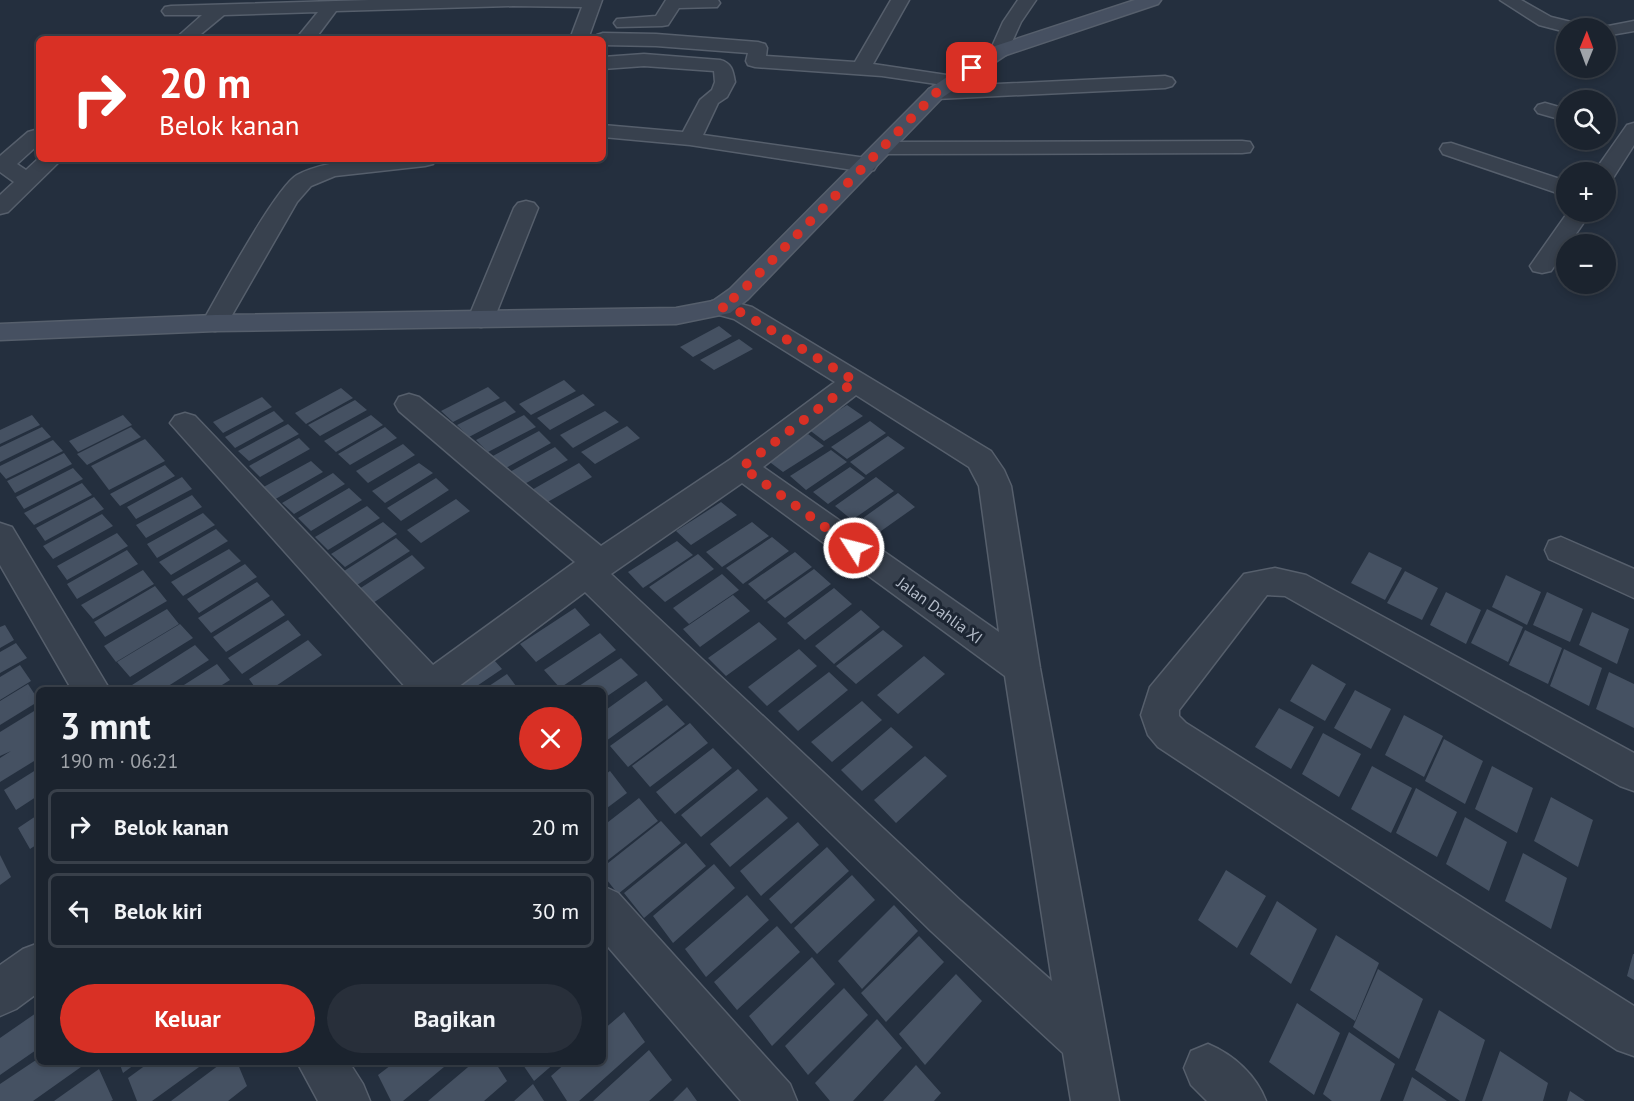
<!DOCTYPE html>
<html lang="id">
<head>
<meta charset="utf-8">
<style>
	:root { --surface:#1b232e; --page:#282f3a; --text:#f1f3f6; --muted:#a0a4aa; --line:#39404a; --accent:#d93025 }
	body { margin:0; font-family:"PT Sans",sans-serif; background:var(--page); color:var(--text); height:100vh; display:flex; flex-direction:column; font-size:22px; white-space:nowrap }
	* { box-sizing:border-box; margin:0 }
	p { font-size:20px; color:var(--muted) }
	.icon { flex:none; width:33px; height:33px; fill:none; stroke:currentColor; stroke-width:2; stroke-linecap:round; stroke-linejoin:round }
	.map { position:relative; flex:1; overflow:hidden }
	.panel { position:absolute; left:36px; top:687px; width:570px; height:378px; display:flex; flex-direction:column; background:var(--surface); border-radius:9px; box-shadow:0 3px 9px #0003,0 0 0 2px var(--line) }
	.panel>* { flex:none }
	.hud { position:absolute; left:36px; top:36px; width:570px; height:126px; border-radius:9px; box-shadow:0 3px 9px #0003,0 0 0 2px var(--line); background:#d93025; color:#fff; overflow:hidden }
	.needle { width:39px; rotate:1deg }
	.fabs { position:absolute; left:1556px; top:18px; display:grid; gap:12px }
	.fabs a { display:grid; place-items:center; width:60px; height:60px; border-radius:50%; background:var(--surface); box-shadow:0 3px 9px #0003,0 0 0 2px var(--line); font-size:30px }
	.pin { position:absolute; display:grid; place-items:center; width:51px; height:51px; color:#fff; margin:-26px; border-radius:12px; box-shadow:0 3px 9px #0006 }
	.me { position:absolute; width:66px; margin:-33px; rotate:306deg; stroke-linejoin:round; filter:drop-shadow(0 0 4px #0008) }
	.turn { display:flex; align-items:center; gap:21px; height:126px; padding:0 24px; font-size:27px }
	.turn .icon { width:78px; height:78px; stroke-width:2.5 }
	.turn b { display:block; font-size:42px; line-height:51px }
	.round { display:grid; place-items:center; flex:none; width:63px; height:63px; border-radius:32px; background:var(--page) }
	.headline { display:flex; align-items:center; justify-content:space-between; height:102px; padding:0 24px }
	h1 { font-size:36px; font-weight:600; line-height:45px }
	.primary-button { display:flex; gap:12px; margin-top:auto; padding:12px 24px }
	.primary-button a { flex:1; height:69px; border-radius:36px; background:var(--accent); color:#fff; font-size:24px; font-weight:600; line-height:69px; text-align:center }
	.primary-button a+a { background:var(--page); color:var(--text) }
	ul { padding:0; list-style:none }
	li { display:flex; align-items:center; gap:18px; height:75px; margin:0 12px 9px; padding:0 12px; border:3px solid var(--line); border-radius:9px }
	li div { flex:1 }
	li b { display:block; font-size:22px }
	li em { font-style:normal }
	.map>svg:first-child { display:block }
</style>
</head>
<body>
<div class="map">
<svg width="1634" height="1101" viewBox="0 0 1634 1101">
	<rect width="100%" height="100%" fill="#242f3e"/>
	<path fill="#455162" d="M719,326L732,336L693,357L680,347Z
		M739,339L753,349L714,370L700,360Z
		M564,380L576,391L531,415L519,404Z
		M488,387L500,398L453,422L441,411Z
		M341,388L353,398L306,424L295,413Z
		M583,394L595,405L550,430L537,418Z
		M262,397L272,407L223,433L213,422Z
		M355,400L367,410L320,436L308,425Z
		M505,401L516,412L469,437L457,425Z
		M847,405L863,416L824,441L808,429Z
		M274,411L284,421L235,448L225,437Z
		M605,411L619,422L573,448L560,435Z
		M32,415L40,425L0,444V430Z
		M123,415L132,425L78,452L69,441Z
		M371,415L383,425L336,452L324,441Z
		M524,415L536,427L488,452L476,440Z
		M870,421L886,433L847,459L831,447Z
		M288,424L299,434L249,461L238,451Z
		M627,426L640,438L595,464L581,452Z
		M42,427L51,437L0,462V447Z
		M131,427L141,437L87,465L77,454Z
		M385,427L397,438L350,465L338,454Z
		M539,431L551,443L504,469L491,457Z
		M808,434L824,446L783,472L767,460Z
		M888,436L905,448L866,475L850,462Z
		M299,438L310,449L260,477L249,466Z
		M145,439L165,461L109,490L91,466Z
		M53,440L63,451L6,479L0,472V466Z
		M403,444L415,455L368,483L356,471Z
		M555,447L568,460L519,487L506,474Z
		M831,450L847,462L806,490L790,476Z
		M64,453L72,464L15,493L7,481Z
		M311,461L323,472L272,501L260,489Z
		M419,463L433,473L385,503L372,491Z
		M579,463L592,477L544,504L530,491Z
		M165,465L175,476L120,506L110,494Z
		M850,467L865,478L828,504L813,492Z
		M73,468L83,479L24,509L16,497Z
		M333,473L345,484L294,514L282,503Z
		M182,477L192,489L136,519L127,507Z
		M876,477L894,491L852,520L835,506Z
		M436,478L449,490L401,521L387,508Z
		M82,483L92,495L34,525L24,513Z
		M349,488L362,500L311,531L298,518Z
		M898,493L915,507L874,536L856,523Z
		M192,495L202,507L146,538L136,525Z
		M94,497L104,509L45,541L36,528Z
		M456,499L470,511L421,543L407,530Z
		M721,502L737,515L691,545L676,531Z
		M367,506L380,518L328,550L315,537Z
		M203,513L215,525L157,558L147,544Z
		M102,514L113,526L53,559L43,546Z
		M383,522L397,534L345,567L331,554Z
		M752,522L769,536L722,567L706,552Z
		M216,529L228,541L171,575L159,562Z
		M117,533L128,546L67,580L57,566Z
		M772,537L789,551L743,584L726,568Z
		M396,538L410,551L357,585L344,571Z
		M677,541L693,555L643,588L628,572Z
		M229,549L241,561L183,596L171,582Z
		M127,550L138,564L77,599L67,584Z
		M795,552L812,567L765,600L748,584Z
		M1369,552L1402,568L1385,600L1351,583Z
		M698,554L714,569L665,602L649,587Z
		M412,555L425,568L373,603L359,589Z
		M245,564L257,577L199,613L187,599Z
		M814,569L831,584L785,618L767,602Z
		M143,570L154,584L93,619L81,605Z
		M1405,571L1438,588L1422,620L1387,603Z
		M722,574L739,590L689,624L673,608Z
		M1506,575L1541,592L1527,625L1492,607Z
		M257,582L270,596L211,633L198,618Z
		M155,586L167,601L105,637L94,622Z
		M834,588L852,604L805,640L787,623Z
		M1446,592L1481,610L1466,644L1430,625Z
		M1547,592L1583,609L1570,642L1533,625Z
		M733,595L750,611L700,647L683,629Z
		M272,600L285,615L226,652L213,637Z
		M575,608L590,625L536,662L520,644Z
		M167,609L179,624L116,662L104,646Z
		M1487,609L1523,627L1508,662L1471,643Z
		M861,610L880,627L834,664L815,646Z
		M1592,612L1629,629L1617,664L1579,645Z
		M288,620L301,635L242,674L228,658Z
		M759,622L777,639L726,676L708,658Z
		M180,624L193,638L130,677L117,662Z
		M5,625L14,640L0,648V627Z
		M883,630L903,646L856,684L836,666Z
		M1525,630L1562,648L1548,684L1509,665Z
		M600,633L616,650L560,688L544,670Z
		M308,640L322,655L270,690H257L249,679Z
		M16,643L27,658L0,673V652Z
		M195,645L209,660L162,690H136L132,685Z
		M799,649L817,666L767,706L748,687Z
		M1564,649L1602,668L1589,706L1550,686Z
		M487,652L502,669L471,690H428Z
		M924,656L945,674L898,714L877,695Z
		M621,658L638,675L603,699V690H573Z
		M217,664L230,680L214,690H176Z
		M1312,664L1346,684L1325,721L1290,701Z
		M20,665L31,681L0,700V677Z
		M829,672L848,690L798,731L778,711Z
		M1609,672L1634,684V728L1596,709Z
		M507,674L519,690H483Z
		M646,681L663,700L606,741L603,737V712Z
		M28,684L39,701L0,725V701Z
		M1355,690L1391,709L1371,749L1334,728Z
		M862,701L882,720L832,762L811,742Z
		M667,705L685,724L628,767L610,746Z
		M39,708V758L0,782V758L11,751L0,756V732Z
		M1279,708L1314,727L1291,769L1255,747Z
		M1404,715L1443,736L1424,777L1385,755Z
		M690,723L708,743L650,787L632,766Z
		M891,727L913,747L862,791L841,770Z
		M1323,733L1361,754L1339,797L1302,774Z
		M1444,739L1483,761L1465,804L1425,781Z
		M713,748L732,768L675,814L656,792Z
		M925,756L947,776L896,823L874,800Z
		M1372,766L1412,788L1391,833L1351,809Z
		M1492,766L1533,788L1517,833L1475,809Z
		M39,768V795L16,810L4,790Z
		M738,769L758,790L701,837L681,815Z
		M610,771L627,793L603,811V776Z
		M1416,788L1457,812L1437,857L1396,833Z
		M767,797L788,818L730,867L710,844Z
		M1551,797L1593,820L1578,867L1534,841Z
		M639,798L658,821L603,864V826Z
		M39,814V843L30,849L18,828Z
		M1465,817L1507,842L1489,891L1446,864Z
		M661,821L681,843L618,894L603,875V867Z
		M798,822L819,845L761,896L740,871Z
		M686,843L706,866L644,918L624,893Z
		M827,847L849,871L791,924L769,899Z
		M1523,853L1567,878L1551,929L1505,901Z
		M0,855L11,877L0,885Z
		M714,864L735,888L673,943L653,916Z
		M1226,870L1266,896L1237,948L1198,920Z
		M852,875L875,900L817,954L794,928Z
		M747,895L769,920L706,977L685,949Z
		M1277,901L1317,929L1291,984L1250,954Z
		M894,905L918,931L862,989L838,961Z
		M777,926L800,952L737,1010L714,982Z
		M1336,935L1379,963L1355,1021L1310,990Z
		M919,936L944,962L886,1022L861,993Z
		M1633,954H1634V980L1627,976Z
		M812,957L835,984L772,1046L749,1016Z
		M1378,969L1423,999L1399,1059L1353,1027Z
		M956,974L982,1001L925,1065L899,1034Z
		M844,988L868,1015L808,1075L785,1046Z
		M1297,1003L1340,1033L1314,1095L1269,1062Z
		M1439,1010L1485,1040L1465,1101H1460L1415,1070Z
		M39,1011V1048L0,1075V1038Z
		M624,1012L645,1042L579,1101H567L551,1076L567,1062H603V1030Z
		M877,1019L902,1048L853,1101H830L815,1083Z
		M1349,1032L1395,1064L1380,1101H1332L1323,1094Z
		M649,1050L672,1080L649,1101H593Z
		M1500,1051L1548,1083L1543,1101H1482Z
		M39,1058V1062H88L33,1101H0V1084Z
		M119,1062H138L123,1073Z
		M150,1062H206L152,1101H137L128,1078Z
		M223,1062H237L247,1086L228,1101H171Z
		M395,1062H450L403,1101H391L378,1075Z
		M474,1062H495L507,1081L484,1101H428Z
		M521,1062H556L534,1081Z
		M916,1065L941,1093L934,1101H883Z
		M99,1069L113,1100L111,1101H54Z
		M1412,1077L1447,1101H1403Z
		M533,1084L544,1101H514Z
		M687,1087L697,1101H673Z
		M1570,1091L1585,1101H1567Z"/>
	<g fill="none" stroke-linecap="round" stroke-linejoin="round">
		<g stroke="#565f6c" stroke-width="3">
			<path id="street" d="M369,0H602L588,39H570L582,7L513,6L336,11L315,39H296L318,12L224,15L195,39H175L202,15H165L162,11L165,7L171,6Z
				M666,0H718L720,3L717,7L679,8L668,25L662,26L617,27L614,23L617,19L656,16Z
				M891,0H909L873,64L960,77L963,81L956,86L1165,76L1172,78L1175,82L1172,86L1165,88L936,99L929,97L926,93L929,89L950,86L882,76L755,67L748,65L746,61L748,53L656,46L603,45V39H594L597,35L603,33L656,34L758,42L765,44L767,48L766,56L855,62Z
				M1018,0H1036L1021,22L1006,55H992L990,51L1003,22Z
				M1500,0H1521L1551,17L1579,24L1582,28H1566V32L1539,25Z
				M1634,21V31L1605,36V28H1598Z
				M644,54L720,60C732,63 733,71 735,82L727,97L718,103L703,135L866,158L874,160L877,165L874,170L866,172L690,145L603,137V125L683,132L700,100L712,90L715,82L714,71L644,66L603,69V57Z
				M1545,103L1566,109V121L1538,113L1535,109L1538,105Z
				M1634,123V145L1613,178L1605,180V172H1594L1627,125Z
				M35,130L39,131V144L17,164L26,170L39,158L62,159L8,212L0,214V195L14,182L0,172V156L28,132Z
				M1242,141L1250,142L1253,147L1250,152L1242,153L884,154L876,153L873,148L876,143L884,142Z
				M1451,143L1566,181V196L1443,154L1440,149L1443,144Z
				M360,159H436L433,164L425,166L335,176L311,186L297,202L224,329L215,331L206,329L202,323C218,295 275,188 297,175C316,165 338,162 360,159Z
				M526,201L534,203L538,208L494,319L490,325L481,327L472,325L468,319L514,208L518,203Z
				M1568,212H1591L1569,244H1566V249L1551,271L1542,273L1533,271L1530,266Z
				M721,299L752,307L991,451L1004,470L1011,486L1040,668L1119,1101H1071L1063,1053L931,931L585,592L454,690H408L170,423L175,416L185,413L195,416L433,665L575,562L399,411L395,404L399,397L409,394L419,397L601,546L731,459L835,382L734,319L712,313L708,307L712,301ZM856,395L969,467L979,486L999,632L763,467ZM742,483L1005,676L1052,981L961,901L611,574Z
				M0,523L12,527L110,690H72L0,565Z
				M1561,537L1634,569V598L1549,559L1545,550L1549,541Z
				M1275,568L1306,575L1634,753V791L1620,786L1285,596L1267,595L1179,710V716L1186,723L1634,1006V1056L1617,1050L1158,747L1148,735L1141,715L1150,687L1244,574Z
				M603,886L618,893L790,1084L797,1101H741L603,941Z
				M39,943V992L16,1009L0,1016V965L23,949Z
				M1208,1044C1234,1055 1256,1075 1266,1101H1207L1191,1085L1184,1068L1191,1051Z
				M297,1062H349L363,1084L370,1101H318Z"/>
		</g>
		<g stroke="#565f6c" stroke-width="3">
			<path id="secondary" d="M1135,0H1161L1158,4L1006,55L943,97L748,299L730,313L676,324L215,331L0,340V324L215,315L676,308L713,301L730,289L929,89L992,47Z"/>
		</g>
		<use href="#street" fill="#38414e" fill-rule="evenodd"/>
		<use href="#secondary" fill="#465061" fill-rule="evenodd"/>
	</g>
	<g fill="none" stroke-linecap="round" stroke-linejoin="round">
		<path stroke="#d93025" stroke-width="10" stroke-dasharray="0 18" d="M854,548L742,467L855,381L743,313L721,307L739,294L936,93L972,68"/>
	</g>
	<g text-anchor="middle" stroke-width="6" stroke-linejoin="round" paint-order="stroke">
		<g font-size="16" fill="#b4bcc9" stroke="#1d2633">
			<text transform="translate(940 610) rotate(36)" y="6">Jalan Dahlia XI</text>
		</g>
	</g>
</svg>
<div class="fabs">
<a><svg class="needle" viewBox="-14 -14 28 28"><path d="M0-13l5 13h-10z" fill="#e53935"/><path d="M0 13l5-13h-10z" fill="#a0a4aa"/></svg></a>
<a><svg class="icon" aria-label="search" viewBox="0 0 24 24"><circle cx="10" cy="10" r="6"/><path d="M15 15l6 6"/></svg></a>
<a>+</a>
<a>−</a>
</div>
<div class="pin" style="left:972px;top:68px;background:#d93025"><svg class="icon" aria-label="arrive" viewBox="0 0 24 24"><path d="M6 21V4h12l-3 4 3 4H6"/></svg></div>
<svg class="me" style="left:854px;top:548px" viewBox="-20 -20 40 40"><circle r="17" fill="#d93025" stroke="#fff" stroke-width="3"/><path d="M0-11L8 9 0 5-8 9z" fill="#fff"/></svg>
<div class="hud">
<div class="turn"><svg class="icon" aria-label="right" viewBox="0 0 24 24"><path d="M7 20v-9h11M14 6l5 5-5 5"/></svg><div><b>20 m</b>Belok kanan</div></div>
</div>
<section class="panel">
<div class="headline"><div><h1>3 mnt</h1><p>190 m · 06:21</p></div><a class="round" style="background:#d93025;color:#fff"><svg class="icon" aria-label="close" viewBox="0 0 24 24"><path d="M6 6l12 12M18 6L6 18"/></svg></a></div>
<ul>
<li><svg class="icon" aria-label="right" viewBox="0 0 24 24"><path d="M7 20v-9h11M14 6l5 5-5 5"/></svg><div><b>Belok kanan</b></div><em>20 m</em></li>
<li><svg class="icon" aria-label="left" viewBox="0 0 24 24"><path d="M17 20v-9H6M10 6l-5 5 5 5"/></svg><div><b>Belok kiri</b></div><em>30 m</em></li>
</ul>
<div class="primary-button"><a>Keluar</a><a>Bagikan</a></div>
</section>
</div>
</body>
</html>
